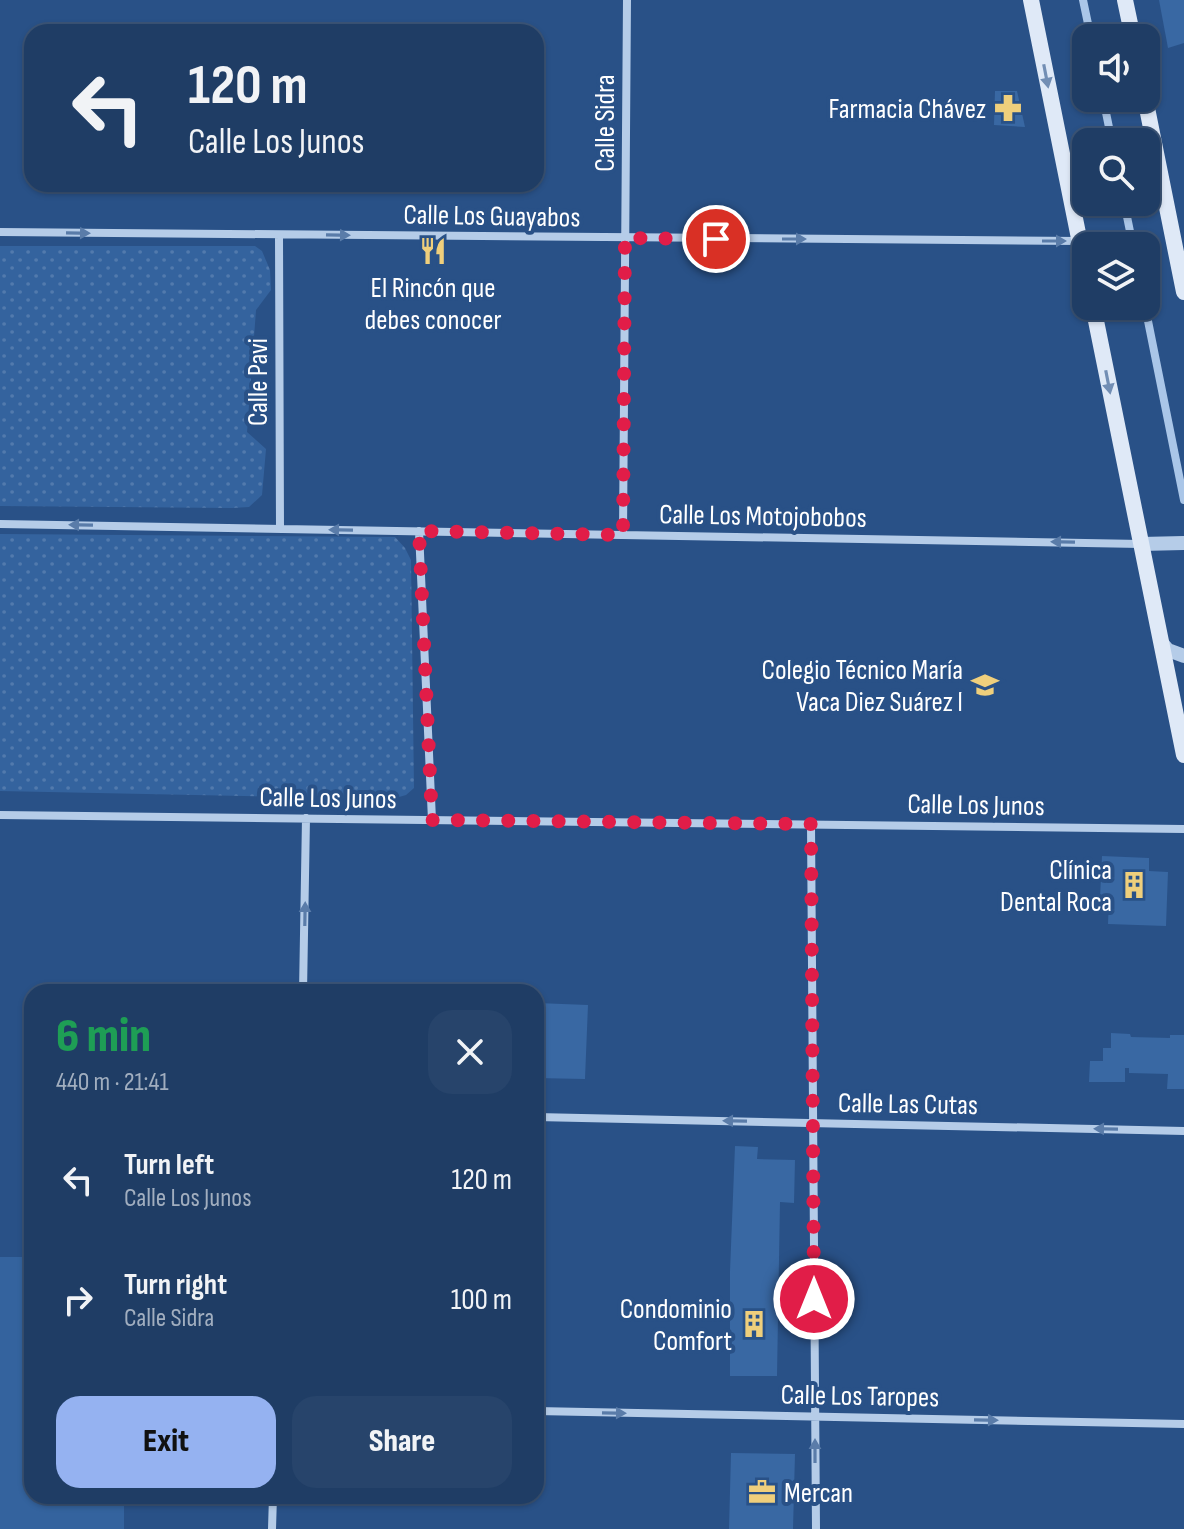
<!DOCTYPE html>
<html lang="en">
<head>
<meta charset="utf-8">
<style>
	:root { --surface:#1f3d65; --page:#27446b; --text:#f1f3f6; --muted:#a1aebf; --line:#3c5679; --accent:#95b2f1 }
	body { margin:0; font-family:"Sofia Sans Condensed",sans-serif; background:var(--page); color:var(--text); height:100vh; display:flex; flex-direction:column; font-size:30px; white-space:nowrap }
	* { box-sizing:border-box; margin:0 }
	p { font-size:26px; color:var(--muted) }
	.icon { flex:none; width:44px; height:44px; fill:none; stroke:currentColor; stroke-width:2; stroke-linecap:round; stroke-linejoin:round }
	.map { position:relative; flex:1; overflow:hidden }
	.sheet { position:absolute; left:24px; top:984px; width:520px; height:520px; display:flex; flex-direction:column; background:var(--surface); border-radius:24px; box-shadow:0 2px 6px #0004,0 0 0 2px var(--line) }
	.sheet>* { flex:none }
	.guide { position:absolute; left:24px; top:24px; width:520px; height:168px; border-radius:24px; box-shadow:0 2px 6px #0004,0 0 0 2px var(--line); background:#1f3d65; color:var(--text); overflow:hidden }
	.buttons { position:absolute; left:1072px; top:24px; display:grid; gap:16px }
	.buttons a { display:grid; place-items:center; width:88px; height:88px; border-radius:16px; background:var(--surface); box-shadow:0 2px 6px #0004,0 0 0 2px var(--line); font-size:40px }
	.pin { position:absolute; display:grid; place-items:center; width:68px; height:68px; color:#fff; margin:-34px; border:4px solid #fff; border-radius:50%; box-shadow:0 2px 8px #0007 }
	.me { position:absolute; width:88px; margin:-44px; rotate:0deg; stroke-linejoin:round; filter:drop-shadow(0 0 6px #0008) }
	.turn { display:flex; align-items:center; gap:28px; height:168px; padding:0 32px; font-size:36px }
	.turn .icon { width:104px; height:104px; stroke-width:2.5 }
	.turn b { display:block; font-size:56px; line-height:68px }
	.round { display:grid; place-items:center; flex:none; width:84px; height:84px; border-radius:24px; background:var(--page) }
	.summary { display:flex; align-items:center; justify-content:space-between; height:136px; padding:0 32px }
	h1 { font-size:48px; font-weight:800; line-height:60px; color:#1e9e55 }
	.button { display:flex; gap:16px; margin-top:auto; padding:16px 32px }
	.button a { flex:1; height:92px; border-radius:24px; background:var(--accent); color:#111; font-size:32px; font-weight:800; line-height:92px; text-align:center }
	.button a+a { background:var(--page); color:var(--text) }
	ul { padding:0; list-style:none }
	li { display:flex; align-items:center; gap:24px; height:120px; padding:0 32px }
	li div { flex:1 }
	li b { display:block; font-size:30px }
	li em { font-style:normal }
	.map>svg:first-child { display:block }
</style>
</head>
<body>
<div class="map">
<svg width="1184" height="1529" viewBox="0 0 1184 1529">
	<defs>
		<pattern id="park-dots" width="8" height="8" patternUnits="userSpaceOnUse" patternTransform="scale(2)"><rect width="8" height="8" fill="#34639e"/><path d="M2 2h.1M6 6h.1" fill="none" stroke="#527aad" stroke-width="1.8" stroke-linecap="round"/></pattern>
	</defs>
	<rect width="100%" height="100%" fill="#295187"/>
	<path fill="#34639e" d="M0,1257H32V1496H124V1529H0Z"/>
	<path fill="url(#park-dots)" d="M0,246H255L262,251L270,270L271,290L256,310L247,432L266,449L262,495L249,507L232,508L0,506Z
		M0,534L395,537L405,548L411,560L414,788L406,795L392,799L0,791Z"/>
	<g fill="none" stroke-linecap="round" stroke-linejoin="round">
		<path stroke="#aac6e8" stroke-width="8" d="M1083,0L1091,38
			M1103,98L1112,142
			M1124,202L1133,246
			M1145,306L1184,500"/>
	</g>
	<path fill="#3968a3" d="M1159,0H1184V43L1168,48Z
		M995,91H1017L1025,127L994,125Z
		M1102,856L1149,858V871L1168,872L1166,926L1108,924L1109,898H1100Z
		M537,1003L588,1005L585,1079L536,1078Z
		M1111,1033L1130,1034L1131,1037L1170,1038V1035H1184V1089H1167L1168,1074L1129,1073V1068H1125V1082H1089L1090,1061H1103V1048H1111Z
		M735,1146L758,1147L757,1159L795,1160L794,1203L780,1202L777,1376H730V1271Z
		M731,1453L795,1454L793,1529H729Z"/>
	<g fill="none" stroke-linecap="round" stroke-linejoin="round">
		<path stroke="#b5cce8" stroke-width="8" d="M0,232L1079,241
			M279,235L280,529
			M0,524L1141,544
			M419,531L432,820
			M623,535L627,0
			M0,815L1184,829
			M811,824L816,1529
			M303,992L306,818
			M536,1117L1184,1131
			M536,1411L1184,1424
			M272,1529L273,1496"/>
		<path stroke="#b5cce8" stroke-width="14" d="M1141,544L1184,543
			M1161,642L1168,650L1184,656"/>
		<path stroke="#dfe9f7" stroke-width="16" d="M1031,0L1086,273
			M1125,0L1133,38
			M1145,98L1184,292
			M1093,306L1184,755"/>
	</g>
	<defs><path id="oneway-solid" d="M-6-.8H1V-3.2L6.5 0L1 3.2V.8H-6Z" transform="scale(2)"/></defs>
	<g fill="#728eb4">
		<use href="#oneway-solid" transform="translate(1046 76) rotate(79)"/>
		<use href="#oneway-solid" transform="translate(1108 382) rotate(79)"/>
	</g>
	<g fill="#5a7ca9">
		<use href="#oneway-solid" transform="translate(78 233) rotate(1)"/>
		<use href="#oneway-solid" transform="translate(338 235) rotate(1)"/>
		<use href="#oneway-solid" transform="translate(794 239)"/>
		<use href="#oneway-solid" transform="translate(1054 241)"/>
		<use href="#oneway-solid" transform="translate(81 525) rotate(-179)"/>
		<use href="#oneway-solid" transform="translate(341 530) rotate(-179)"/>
		<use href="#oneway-solid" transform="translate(1063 542) rotate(-179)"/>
		<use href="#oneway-solid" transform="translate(305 914) rotate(-89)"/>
		<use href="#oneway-solid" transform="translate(735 1121) rotate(-179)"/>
		<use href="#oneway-solid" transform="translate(1106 1129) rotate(-179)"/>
		<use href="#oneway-solid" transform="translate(614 1413) rotate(1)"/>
		<use href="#oneway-solid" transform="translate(986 1420) rotate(1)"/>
		<use href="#oneway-solid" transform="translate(815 1451) rotate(-90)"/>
	</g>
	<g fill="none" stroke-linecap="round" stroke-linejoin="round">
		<path stroke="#e11d48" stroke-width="14" stroke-dasharray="0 25.2" d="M716,239L625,238L623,535L419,531L432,820L811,824L814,1299"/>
	</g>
	<defs>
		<g id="pharmacy-bare" transform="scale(2.16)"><path d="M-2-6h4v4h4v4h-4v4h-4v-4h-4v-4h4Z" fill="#efcf7c" stroke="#295187" stroke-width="2.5" paint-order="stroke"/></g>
		<g id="restaurant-bare" transform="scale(2.16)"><path d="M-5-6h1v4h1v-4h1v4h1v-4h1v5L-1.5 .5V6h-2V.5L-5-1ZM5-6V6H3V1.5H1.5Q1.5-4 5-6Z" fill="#efcf7c" stroke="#295187" stroke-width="2.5" paint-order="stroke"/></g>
		<g id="school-bare" transform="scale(2.16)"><path d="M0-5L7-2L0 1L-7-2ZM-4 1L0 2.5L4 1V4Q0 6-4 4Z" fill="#efcf7c" stroke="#295187" stroke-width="2.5" paint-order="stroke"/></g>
		<g id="building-bare" transform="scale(2.16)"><path d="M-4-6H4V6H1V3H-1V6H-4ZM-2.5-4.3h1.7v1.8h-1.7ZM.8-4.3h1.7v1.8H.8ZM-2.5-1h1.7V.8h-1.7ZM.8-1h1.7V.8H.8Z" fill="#efcf7c" stroke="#295187" stroke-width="2.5" paint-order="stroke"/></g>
		<g id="office-bare" transform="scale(2.16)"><path d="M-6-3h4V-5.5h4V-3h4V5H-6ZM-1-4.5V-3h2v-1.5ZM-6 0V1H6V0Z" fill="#efcf7c" stroke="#295187" stroke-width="2.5" paint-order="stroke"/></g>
	</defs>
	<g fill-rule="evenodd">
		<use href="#pharmacy-bare" x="1008" y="108"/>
		<use href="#restaurant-bare" x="433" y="251"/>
		<use href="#school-bare" x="985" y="685"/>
		<use href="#building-bare" x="1134" y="885"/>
		<use href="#building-bare" x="754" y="1324"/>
		<use href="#office-bare" x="762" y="1492"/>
	</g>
	<g text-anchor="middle" stroke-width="8" stroke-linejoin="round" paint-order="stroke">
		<g font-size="28" fill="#fff" stroke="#295187" text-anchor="end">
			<text x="986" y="118">Farmacia Chávez</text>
			<text x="433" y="297" text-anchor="middle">El Rincón que<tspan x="433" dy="32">debes conocer</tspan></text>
			<text x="963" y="679">Colegio Técnico María<tspan x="963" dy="32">Vaca Diez Suárez I</tspan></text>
			<text x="1112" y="879">Clínica<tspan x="1112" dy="32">Dental Roca</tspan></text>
			<text x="732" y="1318">Condominio<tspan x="732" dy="32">Comfort</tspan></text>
			<text x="784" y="1502" text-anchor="start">Mercan</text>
		</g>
		<g font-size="28" fill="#fff" stroke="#295187">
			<text transform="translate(604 123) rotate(-90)" y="10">Calle Sidra</text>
			<text transform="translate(492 215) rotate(1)" y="10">Calle Los Guayabos</text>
			<text transform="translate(257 382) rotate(-90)" y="10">Calle Pavi</text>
			<text transform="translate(763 515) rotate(1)" y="10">Calle Los Motojobobos</text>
			<text transform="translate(328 797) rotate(1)" y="10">Calle Los Junos</text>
			<text transform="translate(976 804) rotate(1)" y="10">Calle Los Junos</text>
			<text transform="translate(908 1103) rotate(1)" y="10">Calle Las Cutas</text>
			<text transform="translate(860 1395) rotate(1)" y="10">Calle Los Taropes</text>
		</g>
	</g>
</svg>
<div class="buttons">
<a><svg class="icon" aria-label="sound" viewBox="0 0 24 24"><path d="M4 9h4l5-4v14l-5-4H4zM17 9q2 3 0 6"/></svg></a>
<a><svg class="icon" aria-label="search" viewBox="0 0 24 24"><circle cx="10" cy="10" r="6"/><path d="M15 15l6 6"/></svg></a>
<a><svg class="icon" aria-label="layers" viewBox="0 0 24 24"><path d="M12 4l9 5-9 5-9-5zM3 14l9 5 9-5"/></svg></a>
</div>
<div class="pin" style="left:716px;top:239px;background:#d93025"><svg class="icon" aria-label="arrive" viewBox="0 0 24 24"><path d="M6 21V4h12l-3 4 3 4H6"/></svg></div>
<svg class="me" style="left:814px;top:1299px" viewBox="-20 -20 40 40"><circle r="17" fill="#e11d48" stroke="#fff" stroke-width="3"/><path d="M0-11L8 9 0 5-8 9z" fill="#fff"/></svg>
<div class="guide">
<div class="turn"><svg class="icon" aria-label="left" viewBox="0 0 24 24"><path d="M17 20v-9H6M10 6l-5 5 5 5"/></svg><div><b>120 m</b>Calle Los Junos</div></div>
</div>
<section class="sheet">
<div class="summary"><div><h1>6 min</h1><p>440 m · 21:41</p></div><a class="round"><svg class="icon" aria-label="close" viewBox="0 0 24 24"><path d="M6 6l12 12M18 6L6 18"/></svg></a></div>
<ul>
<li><svg class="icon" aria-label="left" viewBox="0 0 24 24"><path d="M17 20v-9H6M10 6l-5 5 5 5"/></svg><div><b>Turn left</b><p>Calle Los Junos</p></div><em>120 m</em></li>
<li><svg class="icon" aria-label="right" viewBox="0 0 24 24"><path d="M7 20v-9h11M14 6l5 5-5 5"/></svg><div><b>Turn right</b><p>Calle Sidra</p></div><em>100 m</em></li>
</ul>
<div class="button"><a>Exit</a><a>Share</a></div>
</section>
</div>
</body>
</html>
